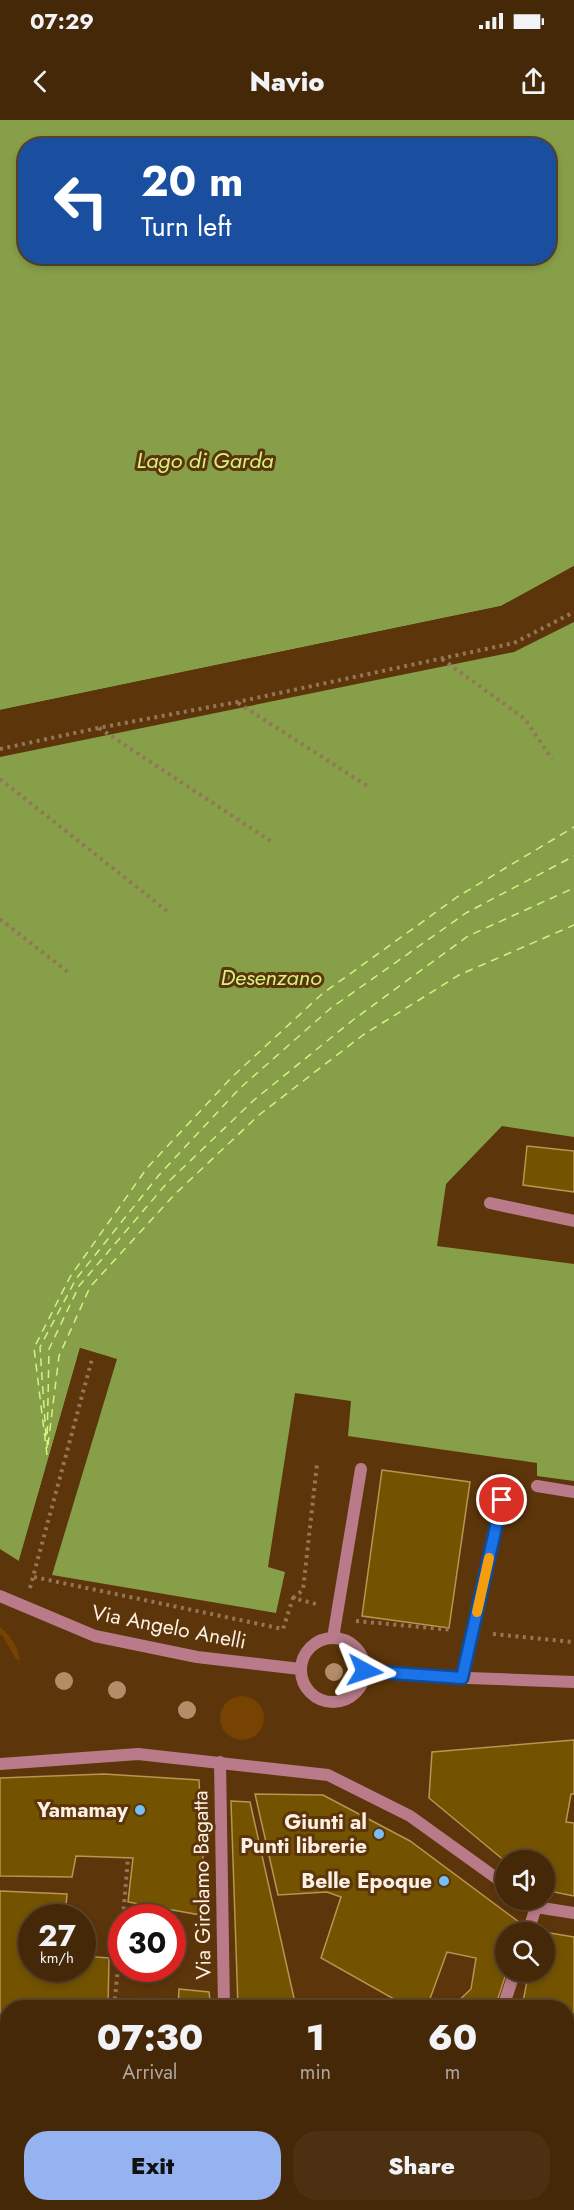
<!DOCTYPE html>
<html lang="en">
<head>
<meta charset="utf-8">
<style>
	:root { --surface:#452808; --page:#4c3012; --text:#f1f3f6; --muted:#b0a69c; --line:#5d4429; --accent:#95b2f1 }
	body { margin:0; font-family:Jost,sans-serif; background:var(--page); color:var(--text); height:100vh; display:flex; flex-direction:column; font-size:22px; white-space:nowrap }
	* { box-sizing:border-box; margin:0 }
	p { font-size:20px; color:var(--muted) }
	.icon { flex:none; width:33px; height:33px; fill:none; stroke:currentColor; stroke-width:2; stroke-linecap:round; stroke-linejoin:round }
	.map { position:relative; flex:1; overflow:hidden }
	.side { position:absolute; left:0px; top:1880px; width:574px; height:212px; display:flex; flex-direction:column; background:var(--surface); border-radius:24px 24px 0 0; box-shadow:0 3px 9px #0003,0 0 0 2px var(--line) }
	.side>* { flex:none }
	.banner { position:absolute; left:18px; top:18px; width:538px; height:126px; border-radius:24px; box-shadow:0 3px 9px #0003,0 0 0 2px var(--line); background:#1a4fa0; color:#fff; overflow:hidden }
	.controls { position:absolute; left:495px; top:1730px; display:grid; gap:12px }
	.controls a { display:grid; place-items:center; width:60px; height:60px; border-radius:50%; background:var(--surface); box-shadow:0 3px 9px #0003,0 0 0 2px var(--line); font-size:30px }
	.speed { position:absolute; left:18px; top:1784px; display:flex; gap:12px; font-size:30px; font-weight:700; text-align:center }
	.speed>* { display:grid; place-content:center; width:78px; height:78px; border-radius:50%; background:var(--surface); box-shadow:0 3px 9px #0003,0 0 0 2px var(--line); line-height:1 }
	.speed small { font-size:15px; font-weight:400 }
	.speed .limit { border:9px solid #d22; background:#fff; color:#111 }
	.pin { position:absolute; display:grid; place-items:center; width:51px; height:51px; color:#fff; margin:-26px; border:3px solid #fff; border-radius:50%; box-shadow:0 2px 6px #0007 }
	.me { position:absolute; width:66px; margin:-33px; rotate:95deg; stroke-linejoin:round; filter:drop-shadow(0 0 4px #0008) }
	.turn { display:flex; align-items:center; gap:21px; height:126px; padding:0 24px; font-size:27px }
	.turn .icon { width:78px; height:78px; stroke-width:2.5 }
	.turn b { display:block; font-size:42px; line-height:51px }
	.eta { display:flex; justify-content:space-evenly; align-items:center; height:102px; text-align:center }
	.eta b { font-size:36px; font-weight:800; line-height:42px }
	.action { display:flex; gap:12px; margin-top:auto; padding:12px 24px }
	.action a { flex:1; height:69px; border-radius:24px; background:var(--accent); color:#111; font-size:24px; font-weight:800; line-height:69px; text-align:center }
	.action a+a { background:var(--page); color:var(--text) }
	.status { display:flex; justify-content:space-between; align-items:center; height:42px; padding:0 30px; background:var(--surface); direction:ltr }
	.status svg { height:16px; fill:currentColor }
	header { display:flex; justify-content:space-between; align-items:center; height:78px; padding:0 24px; background:var(--surface); font-size:27px; font-weight:800 }
	.map>svg:first-child { display:block }
</style>
</head>
<body>
<div class="status"><b>07:29</b><svg viewBox="0 0 49 12"><path d="M0 12V9h3v3zM5 12V6h3v6zM10 12V3h3v9zM15 12V0h3v12zM26 1h20v11H26zM47 4h2v5h-2z"/></svg></div>
<header><svg class="icon" aria-label="back" viewBox="0 0 24 24"><path d="M15 5l-7 7 7 7"/></svg>Navio<svg class="icon" aria-label="share" viewBox="0 0 24 24"><path d="M12 15V3M7 8l5-5 5 5M5 13v7h14v-7"/></svg></header>
<div class="map">
<svg width="574" height="2090" viewBox="0 0 574 2090">
	<rect width="100%" height="100%" fill="#5c350a"/>
	<path fill="#764302" d="M0,1507C12,1517 17,1525 20,1540L16,1539L2,1515H0Z
		M220 1598a22 22 0 1 1 44 0a22 22 0 1 1-44 0Z"/>
	<path fill="#869f48" fill-rule="evenodd" d="M0,0H574V446L501,486L0,590ZM26,26H549V136H26Z
		M574,502V1017L502,1006L446,1064L437,1126L574,1144V1361L537,1356V1343L348,1316L351,1281L295,1273L268,1447L285,1452L276,1493L52,1455L117,1239L80,1228L19,1441L0,1429V637L514,532Z"/>
	<path fill="#5c350a" d="M574,446V449L502,489L0,593V590L501,486Z
		M80,1228L110,1237L109,1240L82,1232L22,1442L19,1440Z"/>
	<g fill="none" stroke-linecap="round" stroke-linejoin="round">
		<path stroke="#d2f581" stroke-width="1.5" stroke-dasharray="8 6" stroke-linecap="butt" d="M46,1316L40,1227L76,1159L159,1055L240,968L331,888L466,793L574,736
			M48,1325L59,1236L90,1167L175,1074L259,995L363,915L459,855L574,805
			M47,1328L49,1229L79,1166L167,1063L254,980L353,900L468,816L574,768
			M47,1335L34,1228L70,1157L147,1048L232,957L322,874L457,777L574,707"/>
	</g>
	<path fill="#735300" stroke="#b89551" stroke-width="1.5" d="M527,1026L574,1031V1072L523,1065Z
		M382,1350L470,1362L449,1508L362,1496Z
		M574,1620V1674H571L566,1702L574,1703V1776L544,1770V1740H506V1742L429,1678L432,1632Z
		M104,1654L199,1660L206,1796L128,1782L133,1738L76,1736L72,1757L0,1756V1658Z
		M255,1674L323,1675L410,1721L523,1805L520,1812H506L507,1851L495,1887H452L471,1869L476,1838L447,1832L427,1887H408L321,1838L341,1777L327,1772L278,1775Z
		M231,1681L250,1682L296,1887H238Z
		M0,1771L67,1774L65,1797H32V1848H82V1836L109,1838L108,1887H8V1954H0Z
		M544,1812L574,1817V1925L567,1924V1887H522L529,1851H544Z
		M179,1869L209,1872L211,1887H178Z
		M567,1949L574,1950V2004L567,2003Z
		M0,1987L8,1988V2066H0Z
		M155,2084H202L193,2090H160Z
		M261,2084H289L287,2090Z
		M327,2084H356L368,2090H323Z
		M464,2084H483L481,2090Z"/>
	<g fill="none" stroke-linecap="round" stroke-linejoin="round">
		<path stroke="#947657" stroke-width="4" stroke-dasharray="3 4.5" stroke-linecap="butt" d="M442,539L525,599L552,639
			M238,583L369,667
			M99,608L272,722
			M0,629L98,608L237,582L514,523L574,492
			M0,659L167,791
			M0,799L69,853
			M34,1457L283,1509L293,1478L320,1485
			M30,1468L92,1239
			M293,1478L303,1470L317,1344
			M356,1501L453,1510
			M493,1514L572,1522
			M123,1797L128,1738
			M114,1887L122,1809"/>
		<path stroke="#b97b8a" stroke-width="12" d="M490,1083L574,1101
			M537,1366L574,1372
			M333,1518L361,1349
			M462,1558L502,1381"/>
		<path stroke="#b97b8a" stroke-width="12" d="M0,1476L95,1516L197,1537L300,1549
			M301 1550a32 32 0 1 1 64 0a32 32 0 1 1-64 0Z
			M365,1551L441,1557L574,1562
			M220,1642L224,1887
			M0,1644L138,1634L328,1655L410,1696L506,1765
			M525,1779L536,1787L574,1793
			M528,1812L536,1787
			M503,1887L515,1851
			M0,2082L8,2083
			M133,2084L138,2090
			M534,2090L535,2084"/>
	</g>
	<g fill="#b38d68">
		<circle cx="334" cy="1552" r="9"/>
		<circle cx="64" cy="1561" r="9"/>
		<circle cx="117" cy="1570" r="9"/>
		<circle cx="187" cy="1590" r="9"/>
	</g>
	<g fill="none" stroke-linecap="round" stroke-linejoin="round">
		<g stroke="#114b97" stroke-width="15">
			<path id="route" d="M365,1551L462,1558L502,1380"/>
		</g>
		<use href="#route" stroke="#1a73e8" stroke-width="10"/>
		<path stroke="#f59e0b" stroke-width="10" d="M477,1492L489,1438"/>
	</g>
	<g fill="#77bff7" stroke="#5c350a" stroke-width="2">
		<circle cx="140" cy="1690" r="6"/>
		<circle cx="379" cy="1714" r="6"/>
		<circle cx="444" cy="1761" r="6"/>
	</g>
	<g text-anchor="middle" stroke-width="6" stroke-linejoin="round" paint-order="stroke">
		<g font-size="21" fill="#fcf0e5" stroke="#5c350a">
			<text transform="translate(169 1507) rotate(11)" y="7">Via Angelo Anelli</text>
			<text transform="translate(202 1765) rotate(-91)" y="7">Via Girolamo Bagatta</text>
		</g>
		<g font-size="21" font-weight="bold" fill="#fcf0e5" stroke="#5c350a" text-anchor="end">
			<text x="128" y="1697">Yamamay</text>
			<text x="367" y="1709">Giunti al<tspan x="367" dy="24">Punti librerie</tspan></text>
			<text x="432" y="1768">Belle Epoque</text>
		</g>
		<g font-size="22" font-style="italic" fill="#d2f581" stroke="#5c350a">
			<text x="205" y="348">Lago di Garda</text>
			<text x="271" y="865">Desenzano</text>
		</g>
	</g>
</svg>
<div class="controls">
<a><svg class="icon" aria-label="sound" viewBox="0 0 24 24"><path d="M4 9h4l5-4v14l-5-4H4zM17 9q2 3 0 6"/></svg></a>
<a><svg class="icon" aria-label="search" viewBox="0 0 24 24"><circle cx="10" cy="10" r="6"/><path d="M15 15l6 6"/></svg></a>
</div>
<div class="speed"><div>27<small>km/h</small></div><div class="limit">30</div></div>
<div class="pin" style="left:502px;top:1380px;background:#d93025"><svg class="icon" aria-label="arrive" viewBox="0 0 24 24"><path d="M6 21V4h12l-3 4 3 4H6"/></svg></div>
<svg class="me" style="left:365px;top:1551px" viewBox="-20 -20 40 40"><path d="M0-17L14 15 0 8-14 15z" fill="#1a73e8" stroke="#fff" stroke-width="4"/></svg>
<div class="banner">
<div class="turn"><svg class="icon" aria-label="left" viewBox="0 0 24 24"><path d="M17 20v-9H6M10 6l-5 5 5 5"/></svg><div><b>20 m</b>Turn left</div></div>
</div>
<section class="side">
<div class="eta">
<div><b>07:30</b><p>Arrival</p></div>
<div><b>1</b><p>min</p></div>
<div><b>60</b><p>m</p></div>
</div>
<div class="action"><a>Exit</a><a>Share</a></div>
</section>
</div>
</body>
</html>
